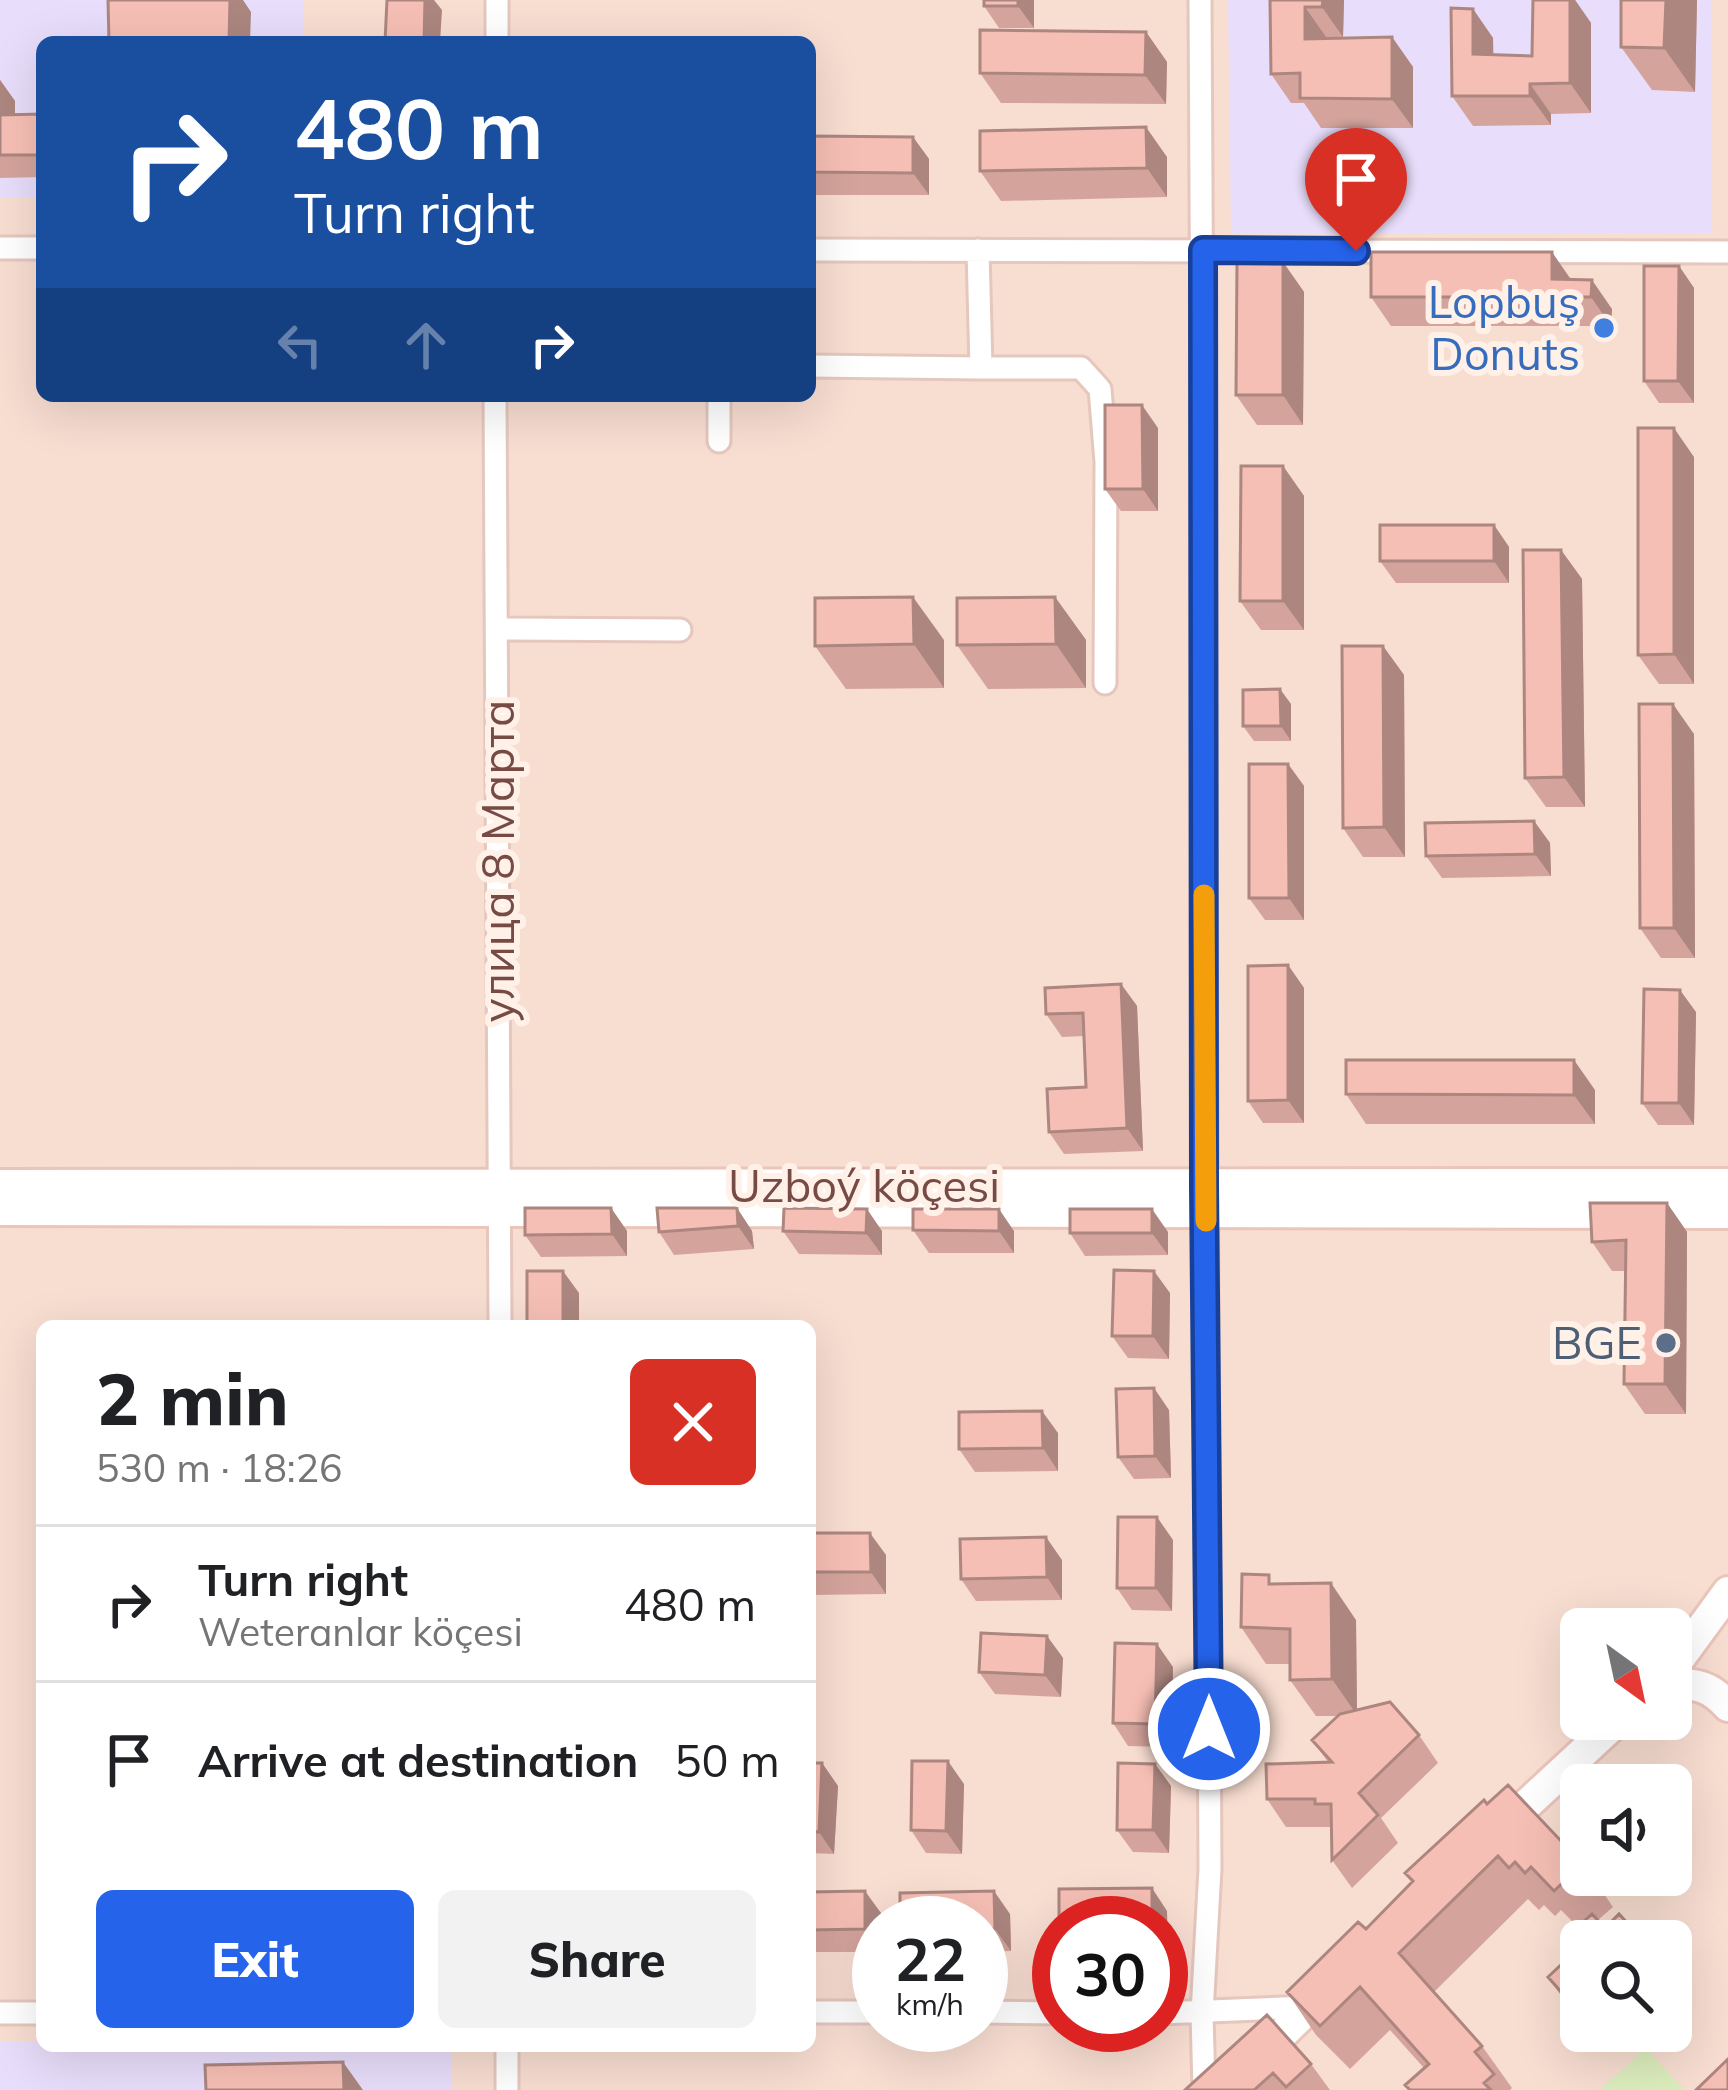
<!DOCTYPE html>
<html lang="en">
<head>
<meta charset="utf-8">
<style>
	:root { --surface:#fff; --page:#f2f2f2; --text:#202124; --muted:#757577; --line:#e0e0e0; --accent:#2563eb }
	body { margin:0; font-family:Mulish,sans-serif; background:var(--page); color:var(--text); height:100vh; display:flex; flex-direction:column; font-size:45px; white-space:nowrap }
	* { box-sizing:border-box; margin:0 }
	p { font-size:39px; color:var(--muted) }
	.icon { flex:none; width:66px; height:66px; fill:none; stroke:currentColor; stroke-width:2; stroke-linecap:round; stroke-linejoin:round }
	.map { position:relative; flex:1; overflow:hidden }
	.details { position:absolute; left:36px; top:1320px; width:780px; height:732px; display:flex; flex-direction:column; background:var(--surface); border-radius:18px; box-shadow:0 12px 48px #0002 }
	.details>* { flex:none }
	.hud { position:absolute; left:36px; top:36px; width:780px; height:366px; border-radius:18px; box-shadow:0 12px 48px #0002; background:#1a4fa0; color:#fff; overflow:hidden }
	.needle { width:78px; rotate:147deg }
	.fabs { position:absolute; left:1560px; top:1608px; display:grid; gap:24px }
	.fabs a { display:grid; place-items:center; width:132px; height:132px; border-radius:18px; background:var(--surface); box-shadow:0 12px 48px #0002; font-size:60px }
	.speed { position:absolute; left:852px; top:1896px; display:flex; gap:24px; font-size:60px; font-weight:700; text-align:center }
	.speed>* { display:grid; place-content:center; width:156px; height:156px; border-radius:50%; background:var(--surface); box-shadow:0 12px 48px #0002; line-height:1 }
	.speed small { font-size:30px; font-weight:400 }
	.speed .limit { border:18px solid #d22; background:#fff; color:#111 }
	.pin { position:absolute; display:grid; place-items:center; width:102px; height:102px; color:#fff; margin:-123px -51px; border-radius:50% 50% 50% 0; rotate:-45deg; box-shadow:0 0 12px #0007 }
	.pin .icon { rotate:45deg }
	.me { position:absolute; width:132px; margin:-66px; rotate:0deg; stroke-linejoin:round; filter:drop-shadow(0 0 9px #0008) }
	.turn { display:flex; align-items:center; gap:42px; height:252px; padding:0 60px; font-size:54px }
	.turn .icon { width:156px; height:156px; stroke-width:2.5 }
	.turn b { display:block; font-size:84px; line-height:102px }
	.lanes { display:flex; align-items:center; height:114px; padding:0 60px; background:#0003; justify-content:center; gap:60px; direction:ltr }
	.lanes .off { opacity:.35 }
	.round { display:grid; place-items:center; flex:none; width:126px; height:126px; border-radius:18px; background:var(--page) }
	.head { display:flex; align-items:center; justify-content:space-between; height:204px; padding:0 60px }
	h1 { font-size:72px; font-weight:800; line-height:90px }
	.primary-button { display:flex; gap:24px; margin-top:auto; padding:24px 60px }
	.primary-button a { flex:1; height:138px; border-radius:18px; background:var(--accent); color:#fff; font-size:48px; font-weight:800; line-height:138px; text-align:center }
	.primary-button a+a { background:var(--page); color:var(--text) }
	ul { padding:0; list-style:none }
	li { display:flex; align-items:center; gap:36px; height:156px; padding:0 60px; border-top:3px solid var(--line) }
	li div { flex:1 }
	li b { display:block; font-size:45px }
	li em { font-style:normal }
	.map>svg:first-child { display:block }
</style>
</head>
<body>
<div class="map">
<svg width="1728" height="2090" viewBox="0 0 1728 2090">
	<rect width="100%" height="100%" fill="#feebe0"/>
	<path fill="#f8ddd1" fill-rule="evenodd" d="M0,0H1728V2090H0ZM42,42H810V396H42ZM42,1326H810V2046H42ZM1581,1629H1671V1719H1581ZM1581,1785H1671V1875H1581ZM879,1923H981V2025H879ZM1059,1923H1161V2025H1059ZM1581,1941H1671V2031H1581Z"/>
	<path fill="#e8ddfa" d="M0,0H303L304,42H42V197H0Z
		M1228,0H1711V233L1231,234Z
		M0,2041H42V2046H451V2090H0Z"/>
	<path fill="#dcedbd" d="M1645,2048L1685,2090H1600Z"/>
	<g fill="none" stroke-linecap="round" stroke-linejoin="round">
		<g stroke="#e5c7be" stroke-width="27">
			<path id="street" d="M497,0V42
				M1200,0L1210,1869L1202,2013L1204,2090
				M0,248H42
				M810,250L1728,252
				M810,366L981,368L978,250
				M981,368H1081L1100,389L1106,462L1105,683
				M495,396L500,1326
				M719,396V441
				M497,629L680,630
				M810,2012H879
				M981,2012L1059,2013
				M0,2013H42
				M1161,2013L1308,2007
				M507,2090V2046"/>
		</g>
		<g stroke="#ebc5ba" stroke-width="36">
			<path id="secondary" d="M0,1185L1728,1184
				M0,1210L1728,1213
				M1671,1670L1728,1592
				M1671,1688C1694,1680 1712,1688 1728,1706
				M1496,1833L1619,1719
				M1225,2090L1329,1988"/>
		</g>
		<use href="#street" stroke="#fff" stroke-width="21"/>
		<use href="#secondary" stroke="#fff" stroke-width="30"/>
	</g>
	<path fill="#d4a49c" d="M1034,0V28H999L984,6Z
		M1270,0H1344L1343,37H1326V39L1392,37L1413,67V128H1321L1304,103H1291L1271,74Z
		M1533,0H1575L1591,23V113L1551,114V125L1473,126L1452,96L1473,9L1493,38V55L1532,56Z
		M1621,0H1697L1695,92L1652,90L1621,47Z
		M1146,32L1167,62L1166,104L1001,103L980,73Z
		M0,80L15,101V114H42V177L0,178Z
		M810,136L913,137L929,159V195H810Z
		M1167,157V197L1001,201L980,171Z
		M1283,262L1304,292L1303,425H1257L1236,395Z
		M1679,266L1694,288V403H1659L1644,381Z
		M1572,280L1612,309L1611,326H1391L1371,297Z
		M1158,428V511H1121L1105,489Z
		M1694,457V684H1659L1638,655Z
		M1283,466L1304,496V630H1261L1240,601Z
		M1494,525L1509,547V583H1396L1380,561Z
		M1561,550L1582,579L1585,807H1546L1525,778Z
		M1055,597L1086,640V688L988,689L957,645Z
		M944,640V688L846,689L815,646Z
		M1383,646L1404,675L1405,857H1363L1343,828Z
		M1291,704V741H1254L1243,726Z
		M1694,734L1695,958H1661L1640,928Z
		M1288,764L1304,786V920H1265L1249,898Z
		M1534,821L1550,843L1551,876L1442,878L1426,856Z
		M1288,965L1304,988V1123H1263L1248,1101Z
		M1121,984L1137,1006L1143,1151L1064,1154L1049,1132L1086,1087L1084,1036L1062,1037L1046,1014Z
		M1696,1012L1694,1125H1658L1642,1103Z
		M1595,1090V1124H1366L1346,1094Z
		M1667,1203L1687,1232L1686,1414H1645L1624,1384L1625,1271H1612L1592,1242Z
		M611,1208L627,1231V1256L541,1257L525,1235Z
		M737,1208L752,1231L754,1249L674,1255L659,1232Z
		M913,1230L1014,1231V1253H929Z
		M783,1231H882V1255L799,1254Z
		M1168,1232V1255L1085,1256L1070,1233Z
		M1170,1293L1169,1359L1128,1358L1112,1336Z
		M1169,1410L1171,1478L1134,1479L1118,1457Z
		M1058,1433V1471L975,1472L959,1449Z
		M810,1533L886,1555V1594L810,1595Z
		M1173,1540L1172,1611L1132,1610L1117,1588Z
		M1062,1560V1600L976,1601L961,1579Z
		M1276,1584L1356,1620L1357,1710L1419,1735L1438,1763L1381,1818L1398,1843L1352,1888L1332,1860L1331,1827H1286L1267,1799L1328,1762L1312,1740L1338,1716H1316L1290,1680V1664H1266L1241,1627Z
		M1047,1636L1063,1658L1061,1697L995,1694L979,1672Z
		M1173,1667L1171,1747L1128,1746L1113,1723Z
		M810,1763H822L838,1786L834,1854L810,1853Z
		M1155,1764L1171,1786L1169,1853L1133,1852L1117,1830Z
		M964,1784L962,1854L926,1853L911,1830Z
		M1487,1804L1581,1862V1875H1591L1613,1907L1598,1920L1605,1928L1619,1914L1644,1941H1582L1574,1930L1578,1927L1561,1910L1555,1916L1544,1905L1539,1910L1528,1899L1434,1992L1482,2046L1512,2088L1510,2090H1409L1424,2068L1390,2030L1350,2069L1316,2035L1287,1992L1366,1929L1411,1882L1405,1873Z
		M810,1892L881,1913L879,1952H810Z
		M1010,1914L1011,1951L981,1952V1923Z
		M1581,1946V2014L1579,2016L1564,2000L1548,1977Z
		M1311,2064L1330,2090H1185Z"/>
	<path fill="#ac867f" d="M230,0H243L251,12L250,42H229Z
		M425,0H434L442,10L440,42H424Z
		M1018,0H1034V28L1018,6Z
		M1323,0H1344L1343,37L1322,7Z
		M1570,0H1575L1591,23V113L1570,83Z
		M1666,0H1697L1695,92L1664,48Z
		M1305,7L1326,37L1325,69L1305,39Z
		M1473,9L1493,38L1494,84L1473,54Z
		M1146,32L1167,62L1166,104L1145,75Z
		M1392,37L1413,67V128L1392,99Z
		M0,80L15,101V137L0,115Z
		M1530,84L1551,114V125L1530,96Z
		M1146,127L1167,157V197L1147,168Z
		M913,137L929,159V195L913,173Z
		M1552,252L1572,281L1552,279Z
		M1283,262L1304,292L1303,425L1283,395Z
		M1679,266L1694,288V403L1678,381Z
		M1592,280L1612,309L1611,326L1591,297Z
		M1142,405L1158,428V511L1143,489Z
		M1674,428L1694,457V684L1674,654Z
		M1283,466L1304,496V630L1283,601Z
		M1494,525L1509,547V583L1494,561Z
		M1561,550L1582,579L1585,807L1564,777Z
		M913,597L944,640V688L914,644Z
		M1055,597L1086,640V688L1056,644Z
		M1383,646L1404,675L1405,857L1384,827Z
		M1280,689L1291,704V741L1281,726Z
		M1673,704L1694,734L1695,958L1674,928Z
		M1288,764L1304,786V920L1289,898Z
		M1534,821L1550,843L1551,876L1535,854Z
		M1288,965L1304,988V1123L1288,1100Z
		M1121,984L1137,1006L1143,1151L1127,1128Z
		M1680,990L1696,1012L1694,1125L1679,1103Z
		M1574,1060L1595,1090V1124L1574,1095Z
		M1667,1203L1687,1232L1686,1414L1665,1384Z
		M611,1208L627,1231V1256L612,1234Z
		M737,1208L752,1231L754,1249L738,1226Z
		M867,1209L882,1231V1255L866,1233Z
		M999,1209L1014,1231V1253L999,1231Z
		M1152,1209L1168,1232V1255L1152,1233Z
		M563,1271L579,1293V1326H563Z
		M1154,1271L1170,1293L1169,1359L1153,1336Z
		M1154,1388L1169,1410L1171,1478L1155,1456Z
		M1042,1411L1058,1433V1471L1043,1448Z
		M1157,1517L1173,1540L1172,1611L1156,1588Z
		M870,1533L886,1555V1594L871,1572Z
		M1046,1537L1062,1560V1600L1047,1577Z
		M1331,1583L1356,1620L1357,1715L1332,1679Z
		M1047,1636L1063,1658L1061,1697L1045,1675Z
		M1157,1644L1173,1667L1171,1747L1155,1724Z
		M948,1761L964,1784L962,1854L946,1831Z
		M822,1763L838,1786L834,1854L819,1832Z
		M1155,1764L1171,1786L1169,1853L1153,1830Z
		M1152,1888L1167,1911L1168,1947L1161,1938V1923H1152Z
		M865,1891L881,1913L879,1949L865,1929Z
		M994,1891L1010,1914L1011,1951L995,1929Z
		M343,2062L363,2090H344Z"/>
	<path fill="#f6bfb5" stroke="#ac867f" stroke-width="3" d="M108,0H230L229,42H109Z
		M387,0H425L424,42H385Z
		M984,0H1018V6H984Z
		M1270,0H1323L1322,7H1305V39L1392,37V99L1300,98V73L1271,74Z
		M1533,0H1570V83L1530,84V96H1452L1451,8L1473,9V54L1532,56Z
		M1621,0H1666L1664,48L1621,47Z
		M980,30L1146,32L1145,75L980,73Z
		M42,114V155H0V115Z
		M1146,127L1147,168L980,171V131Z
		M810,136L913,137V173L810,172Z
		M1371,252H1552V279L1592,280L1591,297H1371Z
		M1237,262H1283V395H1236Z
		M1644,266H1679L1678,381H1644Z
		M1105,405H1142L1143,489H1105Z
		M1638,428H1674V654L1638,655Z
		M1241,466H1283V601H1240Z
		M1380,525H1494V561H1380Z
		M1523,550H1561L1564,777L1525,778Z
		M913,597L914,644L815,646V598Z
		M1055,597L1056,644L957,645V598Z
		M1342,646H1383L1384,827L1343,828Z
		M1280,689L1281,726H1243V690Z
		M1639,704H1673L1674,928H1640Z
		M1249,764H1288L1289,898H1249Z
		M1534,821L1535,854L1426,856L1425,823Z
		M1288,965V1100L1248,1101V966Z
		M1121,984L1127,1128L1049,1132L1047,1089L1086,1087L1083,1013L1046,1014L1045,988Z
		M1644,989L1680,990L1679,1103H1642Z
		M1346,1060H1574V1095L1346,1094Z
		M1590,1203H1667L1665,1384H1624L1626,1240L1592,1242Z
		M525,1208H611L612,1234L525,1235Z
		M657,1208H737L738,1226L659,1232Z
		M784,1208L867,1209L866,1233L783,1231Z
		M913,1209H999V1231L913,1230Z
		M1070,1209H1152V1233H1070Z
		M1114,1270L1154,1271L1153,1336H1112Z
		M527,1271H563V1326H527Z
		M1154,1388L1155,1456L1118,1457L1116,1389Z
		M1042,1411L1043,1448L959,1449V1412Z
		M1118,1517H1157L1156,1588H1117Z
		M810,1533H870L871,1572H810Z
		M1046,1537L1047,1577L961,1579L960,1539Z
		M1242,1574L1269,1575V1584L1331,1583L1332,1679L1290,1680V1629L1241,1627Z
		M981,1633L1047,1636L1045,1675L979,1672Z
		M1115,1643L1157,1644L1155,1724L1113,1723Z
		M1390,1702L1419,1735L1359,1793L1378,1815L1332,1860L1331,1804H1315V1799H1267L1266,1764L1332,1762L1312,1740L1340,1714Z
		M912,1761H948L946,1831L911,1830Z
		M810,1763H822L819,1832L810,1831Z
		M1118,1763L1155,1764L1153,1830H1117Z
		M1508,1785L1581,1862V1865L1554,1891L1531,1867L1525,1873L1515,1862L1509,1868L1498,1856L1399,1953L1482,2046L1475,2052L1494,2074L1484,2083L1491,2090H1410L1405,2085L1429,2064L1360,1987L1320,2026L1287,1992L1358,1922L1366,1929L1413,1881L1405,1873L1484,1800L1487,1804Z
		M1152,1888V1923H1059V1926V1889Z
		M865,1891V1929L810,1930V1892Z
		M994,1891L995,1929H981V1923H900V1893Z
		M1592,1914L1605,1928L1619,1914L1642,1939L1640,1941H1584L1574,1930Z
		M1581,1946V1993L1573,1984L1563,1994L1548,1977Z
		M1267,2015L1311,2064L1286,2087L1273,2073L1254,2090H1185Z
		M1728,2059V2090H1696Z
		M343,2062L344,2090H206L205,2065Z"/>
	<g fill="none" stroke-linecap="round" stroke-linejoin="round">
		<g stroke="#184099" stroke-width="30">
			<path id="route" d="M1209,1729L1204,1186L1203,250L1356,251"/>
		</g>
		<use href="#route" stroke="#2563eb" stroke-width="21"/>
		<path stroke="#f59e0b" stroke-width="21" d="M1204,895L1206,1221"/>
	</g>
	<circle fill="#3f7fe0" stroke="#fff0e8" stroke-width="4.5" cx="1604" cy="328" r="12"/>
	<circle fill="#5c6f8a" stroke="#fff0e8" stroke-width="4.5" cx="1666" cy="1343" r="12"/>
	<g text-anchor="middle" stroke-width="12" stroke-linejoin="round" paint-order="stroke">
		<g font-size="45" fill="#366cbe" stroke="#fff0e8" text-anchor="end">
			<text x="1580" y="318">Lopbuş<tspan x="1580" dy="52">Donuts</tspan></text>
		</g>
		<g font-size="45" fill="#774b45" stroke="#fff0e8">
			<text transform="translate(498 861) rotate(-90)" y="16">улица 8 Марта</text>
			<text x="864" y="1202">Uzboý köçesi</text>
		</g>
		<g font-size="45" fill="#4e5e75" stroke="#fff0e8" text-anchor="end">
			<text x="1642" y="1359">BGE</text>
		</g>
	</g>
</svg>
<div class="fabs">
<a><svg class="needle" viewBox="-14 -14 28 28"><path d="M0-13l5 13h-10z" fill="#e53935"/><path d="M0 13l5-13h-10z" fill="#757577"/></svg></a>
<a><svg class="icon" aria-label="sound" viewBox="0 0 24 24"><path d="M4 9h4l5-4v14l-5-4H4zM17 9q2 3 0 6"/></svg></a>
<a><svg class="icon" aria-label="search" viewBox="0 0 24 24"><circle cx="10" cy="10" r="6"/><path d="M15 15l6 6"/></svg></a>
</div>
<div class="speed"><div>22<small>km/h</small></div><div class="limit">30</div></div>
<div class="pin" style="left:1356px;top:251px;background:#d93025"><svg class="icon" aria-label="arrive" viewBox="0 0 24 24"><path d="M6 21V4h12l-3 4 3 4H6"/></svg></div>
<svg class="me" style="left:1209px;top:1729px" viewBox="-20 -20 40 40"><circle r="17" fill="#2563eb" stroke="#fff" stroke-width="3"/><path d="M0-11L8 9 0 5-8 9z" fill="#fff"/></svg>
<div class="hud">
<div class="turn"><svg class="icon" aria-label="right" viewBox="0 0 24 24"><path d="M7 20v-9h11M14 6l5 5-5 5"/></svg><div><b>480 m</b>Turn right</div></div>
<div class="lanes"><svg class="icon off" aria-label="left" viewBox="0 0 24 24"><path d="M17 20v-9H6M10 6l-5 5 5 5"/></svg><svg class="icon off" aria-label="ahead" viewBox="0 0 24 24"><path d="M12 20V5M6 11l6-6 6 6"/></svg><svg class="icon" aria-label="right" viewBox="0 0 24 24"><path d="M7 20v-9h11M14 6l5 5-5 5"/></svg></div>
</div>
<section class="details">
<div class="head"><div><h1>2 min</h1><p>530 m · 18:26</p></div><a class="round" style="background:#d93025;color:#fff"><svg class="icon" aria-label="close" viewBox="0 0 24 24"><path d="M6 6l12 12M18 6L6 18"/></svg></a></div>
<ul>
<li><svg class="icon" aria-label="right" viewBox="0 0 24 24"><path d="M7 20v-9h11M14 6l5 5-5 5"/></svg><div><b>Turn right</b><p>Weteranlar köçesi</p></div><em>480 m</em></li>
<li><svg class="icon" aria-label="arrive" viewBox="0 0 24 24"><path d="M6 21V4h12l-3 4 3 4H6"/></svg><div><b>Arrive at destination</b></div><em>50 m</em></li>
</ul>
<div class="primary-button"><a>Exit</a><a>Share</a></div>
</section>
</div>
</body>
</html>
